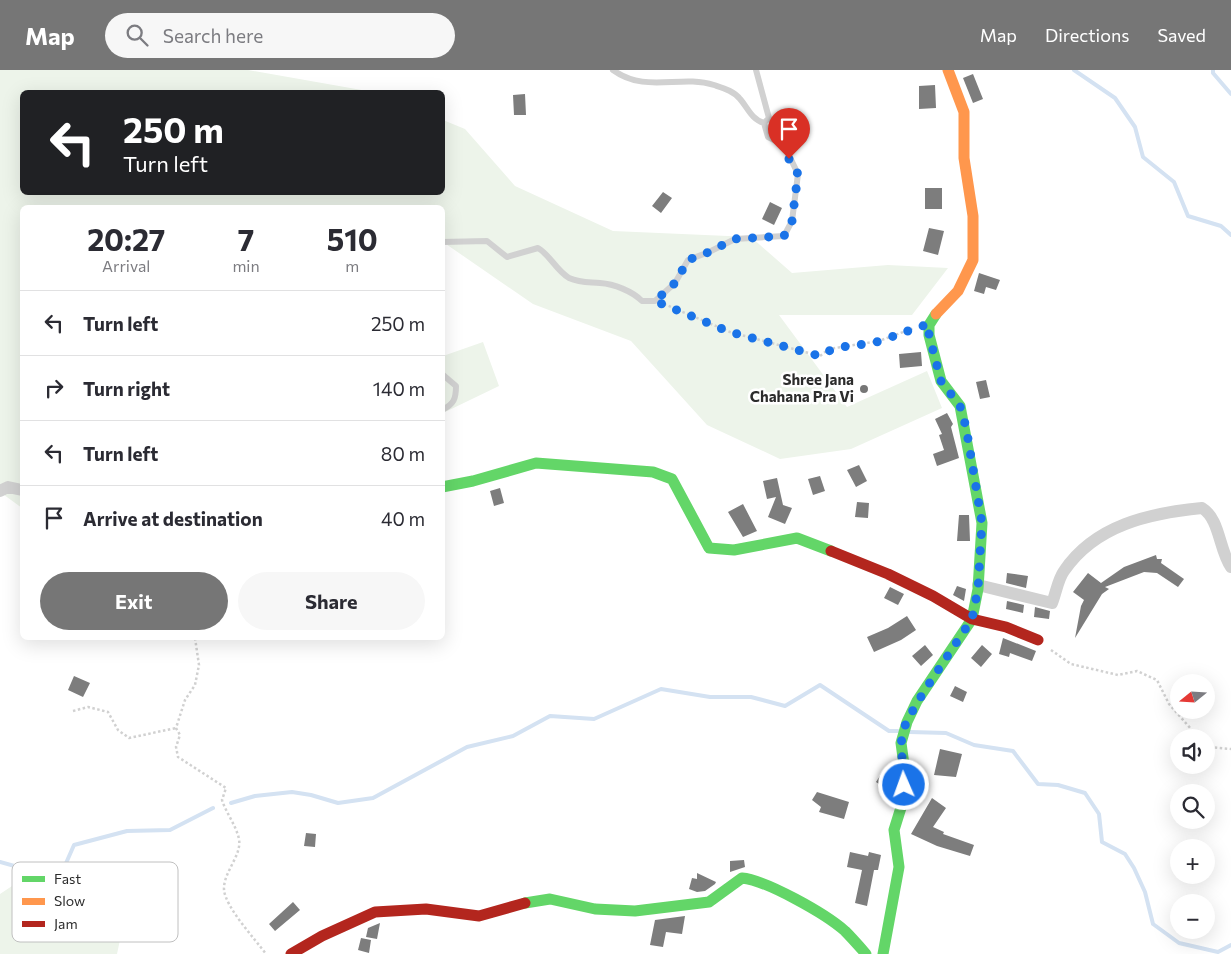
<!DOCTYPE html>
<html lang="en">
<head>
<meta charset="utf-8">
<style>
	:root { --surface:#fff; --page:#f7f7f7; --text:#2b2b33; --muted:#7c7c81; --line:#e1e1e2; --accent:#767676 }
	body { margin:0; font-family:Commissioner,sans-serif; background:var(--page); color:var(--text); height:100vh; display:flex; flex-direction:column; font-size:19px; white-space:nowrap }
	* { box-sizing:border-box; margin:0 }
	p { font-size:16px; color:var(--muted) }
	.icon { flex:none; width:28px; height:28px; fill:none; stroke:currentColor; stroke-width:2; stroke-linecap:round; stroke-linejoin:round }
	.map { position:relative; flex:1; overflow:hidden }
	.sheet { position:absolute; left:20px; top:135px; width:425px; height:435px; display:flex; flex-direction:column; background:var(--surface); border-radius:8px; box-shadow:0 5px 20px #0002 }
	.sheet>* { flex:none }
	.banner { position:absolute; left:20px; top:20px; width:425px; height:105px; border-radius:8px; box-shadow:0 5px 20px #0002; background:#202124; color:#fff; overflow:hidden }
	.needle { width:32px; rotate:252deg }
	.controls { position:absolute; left:1170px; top:604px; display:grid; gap:10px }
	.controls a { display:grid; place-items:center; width:45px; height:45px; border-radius:50%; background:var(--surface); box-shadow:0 5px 20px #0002; font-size:25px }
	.pin { position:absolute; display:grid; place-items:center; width:42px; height:42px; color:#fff; margin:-51px -21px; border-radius:50% 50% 50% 0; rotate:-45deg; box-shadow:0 0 5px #0007 }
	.pin .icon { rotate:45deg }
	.me { position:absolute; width:55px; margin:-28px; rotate:358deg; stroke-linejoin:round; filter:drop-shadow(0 0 4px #0008) }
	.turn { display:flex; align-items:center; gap:18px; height:105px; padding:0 20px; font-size:22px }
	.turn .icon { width:65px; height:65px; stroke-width:2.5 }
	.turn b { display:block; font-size:35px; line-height:42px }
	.eta { display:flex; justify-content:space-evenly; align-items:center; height:85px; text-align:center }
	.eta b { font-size:30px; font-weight:700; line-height:35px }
	.button { display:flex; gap:10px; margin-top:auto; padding:10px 20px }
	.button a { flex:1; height:58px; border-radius:30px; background:var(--accent); color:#fff; font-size:20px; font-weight:700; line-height:58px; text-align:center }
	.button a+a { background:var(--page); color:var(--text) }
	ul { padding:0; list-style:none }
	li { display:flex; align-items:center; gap:15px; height:65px; padding:0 20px; border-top:1px solid var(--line) }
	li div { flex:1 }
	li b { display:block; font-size:19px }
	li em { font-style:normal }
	header { display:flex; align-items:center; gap:30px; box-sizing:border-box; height:70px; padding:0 25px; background:var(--accent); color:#fff }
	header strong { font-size:24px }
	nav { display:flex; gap:28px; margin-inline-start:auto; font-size:18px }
	.search { width:350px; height:45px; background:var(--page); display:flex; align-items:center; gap:12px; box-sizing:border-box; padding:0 18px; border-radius:28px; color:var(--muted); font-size:19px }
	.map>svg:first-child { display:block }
</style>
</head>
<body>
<header>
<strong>Map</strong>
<div class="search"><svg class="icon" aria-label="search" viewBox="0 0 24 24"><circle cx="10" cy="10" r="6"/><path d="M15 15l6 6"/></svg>Search here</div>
<nav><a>Map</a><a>Directions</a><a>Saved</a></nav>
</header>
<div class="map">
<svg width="1231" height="884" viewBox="0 0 1231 884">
	<rect width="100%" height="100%" fill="#fff"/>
	<path fill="#edf4ea" d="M0,0H248L373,22H22V122H442L443,50L465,59L515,116L613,161L751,167L792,203L888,195L948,198L912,245H779L847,337L927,301L942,338L851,379L780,389L707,355L631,271L533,234L443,172L442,138H22V438L0,422Z
		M483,272L499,316L443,343V286Z
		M18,812L121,865L117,884H0V824Z"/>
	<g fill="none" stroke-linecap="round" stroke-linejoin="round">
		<path stroke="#d4e2f2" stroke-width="4" d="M1074,0L1115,28L1135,57L1143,87L1174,112L1188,146L1221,156L1231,165
			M1213,0V3L1231,24
			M910,662L946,663L974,675L1013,681L1038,714L1058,715L1085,723L1099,744L1102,772L1125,784L1134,798L1145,822L1153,854L1179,873L1218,882L1231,875
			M231,733L255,726L292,722L311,725L338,733L373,728L467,677L513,666L550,646L594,649L661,619L710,627H751L785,636L820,615L889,661H898
			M0,792L43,804L63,800L74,775L127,761L170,760L213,738"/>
	</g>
	<path fill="#7d7d7d" d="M973,4L983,29L973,33L963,8Z
		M935,15L936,38L919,39V16Z
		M525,24L526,45H514L513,25Z
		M925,118H942V139H925Z
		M663,122L672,128L661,143L652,136Z
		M770,132L782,138L774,155L762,149Z
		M929,158L944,161L938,185L923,181Z
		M979,203L1000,210L996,220L986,217L984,224L974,221Z
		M921,282L922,296L900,298L899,284Z
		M986,310L990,327L980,329L976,312Z
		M947,343L953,354L951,357L959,388L937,396L933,384L944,380L939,365L942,364L935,349Z
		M859,395L867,411L856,417L847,400Z
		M820,406L825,421L813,425L808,409Z
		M777,408L783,435L792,438L785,454L768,447L776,427L767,429L763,411Z
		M500,418L504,433L494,436L490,421Z
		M857,432L869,433L868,448L855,447Z
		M743,434L757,461L743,467L728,442Z
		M959,445H969L970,471H957Z
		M1156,485L1157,489H1162L1161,493L1184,509L1178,517L1157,503L1144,502L1105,517L1109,519L1102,524L1075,568L1081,536L1084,530L1073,522L1088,503L1101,513L1124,497Z
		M1007,503L1028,506L1026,518L1006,513Z
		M957,516L966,519L964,531L953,525Z
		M890,517L904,524L898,535L884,528Z
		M1007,531L1024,535L1023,543L1006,539Z
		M1035,537L1050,541L1049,549L1034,547Z
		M907,546L916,560L901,570L874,582L867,567L888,558Z
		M1003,568L1036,581L1032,591L1010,583L1009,587L999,584Z
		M925,575L933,585L921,596L912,586Z
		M982,575L992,584L981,597L971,588Z
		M74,606L90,613L83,627L68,620Z
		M955,616L967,622L963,632L950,626Z
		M940,679L962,684L956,707L934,705Z
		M883,701L892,706L885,718L876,712Z
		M817,722L849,732L844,749L819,742L821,737L812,730Z
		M932,728L946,738L933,757L944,762L943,764L974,775L970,786L937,776L911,764Z
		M306,763L316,764L315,777L304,776Z
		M850,782L868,786L869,782L881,785L878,800H874L867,836L855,833L862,800L847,797Z
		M744,790L745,797L730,802V791Z
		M697,803L716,812L715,814L705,821L697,822L689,819L692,808L697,809Z
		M293,832L300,840L275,861L269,854Z
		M685,846L682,864L666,862L663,877L650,875L655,850Z
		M380,853L377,869L366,867L368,858Z
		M361,868L371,870L369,883L358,880Z"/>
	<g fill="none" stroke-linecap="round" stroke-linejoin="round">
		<path stroke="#d1d1d1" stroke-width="2.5" stroke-dasharray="2.5 2.5" stroke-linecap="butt" d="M664,234L730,262L820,286L829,279L879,271L914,258
			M195,568L199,595L195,615L185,630L176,658L180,665L176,677L178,687L226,718L222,730C226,743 236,755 239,769C242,786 223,802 224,820C226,838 255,869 266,884
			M1051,580L1071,594L1118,605L1137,601L1157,610L1169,634L1199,668
			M73,641L88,637L108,642L118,660L129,668L176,658
			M1206,674L1209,677L1231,679"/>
		<path stroke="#d1d1d1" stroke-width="6" d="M613,0C646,24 680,4 714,15C723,18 734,21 740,29C748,38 751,49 764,53L769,48L756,0
			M442,172L487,171L507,187L538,178C550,185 556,200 569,208C580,213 588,212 600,213C614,214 632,221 642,231H655L675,213L688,190L709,182L735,169L784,166L792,151L798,104L784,75L768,67L764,53
			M442,304L456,316C456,329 454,334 442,340"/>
		<path stroke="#d1d1d1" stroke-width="12" d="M0,421L8,417L22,420
			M978,515L1052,533C1056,523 1058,509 1064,501C1095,455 1150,443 1202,438C1220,449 1219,480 1231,497"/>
		<path stroke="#63d668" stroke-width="11" d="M442,417L473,411L536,393L653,402L672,409L709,478L734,480L797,468L831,481
			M525,833L550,829L595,839L635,841L709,832L742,808C766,810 826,844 845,861C852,868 859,876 866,884
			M883,884L899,797L894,760L904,728L905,702L901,673L907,652L917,631L972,549L978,519L982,453L960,336L941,311L929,265V255L936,244"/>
		<path stroke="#ff974d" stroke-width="11" d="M936,244L958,221L973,190V146L964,88V42L948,0"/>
		<path stroke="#b3261e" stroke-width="11" d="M831,481L888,504L933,526L972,549L1006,557L1038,570
			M291,884L322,866L375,842L426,839L479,846L525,833"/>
	</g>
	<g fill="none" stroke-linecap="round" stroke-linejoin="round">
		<path stroke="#1a73e8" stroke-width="9" stroke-dasharray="0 16.2" d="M789,89L798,104L792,151L784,166L734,169L709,182L688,190L675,213L655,231L730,262L820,286C838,273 860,277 880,271C897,265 912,259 929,254V265L941,311L960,336L966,357L982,453L980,484L978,519L972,549L925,620L906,652L901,673L904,715"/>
	</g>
	<circle fill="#767676" stroke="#fff" stroke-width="2" cx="864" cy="319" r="5"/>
	<g text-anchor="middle" stroke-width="5" stroke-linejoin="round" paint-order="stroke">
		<g font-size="15" font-weight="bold" fill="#2c2c2c" stroke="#fff" text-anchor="end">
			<text x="854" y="315">Shree Jana<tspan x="854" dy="17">Chahana Pra Vi</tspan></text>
		</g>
	</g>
	<rect x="12" y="792" width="166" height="80" rx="8" fill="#fff" stroke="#c0c0c0" stroke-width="1"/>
	<rect x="22" y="806" width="23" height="6" fill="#63d668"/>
	<rect x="22" y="828" width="23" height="7" fill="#ff974d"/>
	<rect x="22" y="851" width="23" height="6" fill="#b3261e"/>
	<g font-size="14" fill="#2c2c2c">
		<text x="54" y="814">Fast</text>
		<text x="54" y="836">Slow</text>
		<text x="54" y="859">Jam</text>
	</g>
</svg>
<div class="controls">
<a><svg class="needle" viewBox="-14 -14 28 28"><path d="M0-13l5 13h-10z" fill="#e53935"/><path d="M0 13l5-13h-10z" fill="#7c7c81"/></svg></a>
<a><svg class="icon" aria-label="sound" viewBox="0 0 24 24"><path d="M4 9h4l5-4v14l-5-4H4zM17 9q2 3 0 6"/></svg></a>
<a><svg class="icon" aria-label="search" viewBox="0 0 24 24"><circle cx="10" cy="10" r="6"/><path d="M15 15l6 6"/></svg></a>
<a>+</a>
<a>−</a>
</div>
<div class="pin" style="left:789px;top:89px;background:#d93025"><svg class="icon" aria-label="arrive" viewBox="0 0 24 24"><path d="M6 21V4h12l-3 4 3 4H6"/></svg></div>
<svg class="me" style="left:904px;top:715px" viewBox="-20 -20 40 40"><circle r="17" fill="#1a73e8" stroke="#fff" stroke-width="3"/><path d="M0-11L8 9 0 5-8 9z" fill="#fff"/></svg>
<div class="banner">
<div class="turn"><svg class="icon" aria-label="left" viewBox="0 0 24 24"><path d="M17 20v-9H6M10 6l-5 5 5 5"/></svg><div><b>250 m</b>Turn left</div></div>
</div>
<section class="sheet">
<div class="eta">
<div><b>20:27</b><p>Arrival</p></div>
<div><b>7</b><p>min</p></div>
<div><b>510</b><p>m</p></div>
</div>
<ul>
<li><svg class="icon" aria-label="left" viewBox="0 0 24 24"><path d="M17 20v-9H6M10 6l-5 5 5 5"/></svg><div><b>Turn left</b></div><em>250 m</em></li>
<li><svg class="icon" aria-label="right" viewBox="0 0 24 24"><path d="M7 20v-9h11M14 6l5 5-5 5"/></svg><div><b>Turn right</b></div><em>140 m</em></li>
<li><svg class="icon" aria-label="left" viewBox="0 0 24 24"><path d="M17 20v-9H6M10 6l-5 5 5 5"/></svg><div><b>Turn left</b></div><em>80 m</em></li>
<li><svg class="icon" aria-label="arrive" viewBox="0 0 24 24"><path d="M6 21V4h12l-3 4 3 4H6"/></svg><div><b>Arrive at destination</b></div><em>40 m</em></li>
</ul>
<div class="button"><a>Exit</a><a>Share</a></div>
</section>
</div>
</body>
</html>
